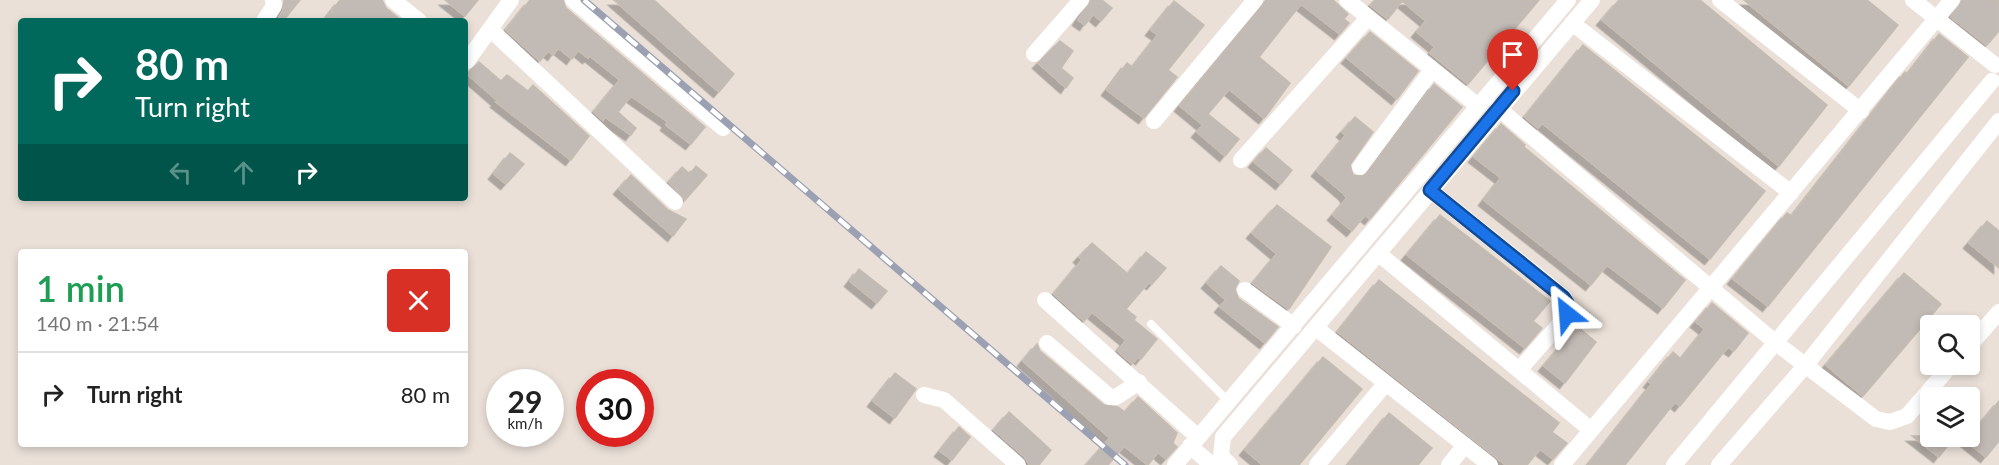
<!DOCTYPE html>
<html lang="en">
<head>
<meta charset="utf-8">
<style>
	:root { --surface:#fff; --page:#f6f6f6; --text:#222; --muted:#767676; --line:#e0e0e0 }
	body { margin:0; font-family:Lato,sans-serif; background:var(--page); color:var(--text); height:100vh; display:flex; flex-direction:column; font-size:22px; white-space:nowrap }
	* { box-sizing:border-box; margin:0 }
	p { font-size:20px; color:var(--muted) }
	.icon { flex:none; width:33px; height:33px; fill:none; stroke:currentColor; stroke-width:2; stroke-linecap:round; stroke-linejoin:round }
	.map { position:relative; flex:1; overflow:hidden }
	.sheet { position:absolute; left:18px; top:249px; width:450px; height:198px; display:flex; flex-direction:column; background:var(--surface); border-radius:6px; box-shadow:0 3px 9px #0003 }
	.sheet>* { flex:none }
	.hud { position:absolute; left:18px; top:18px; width:450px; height:183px; border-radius:6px; box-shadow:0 3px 9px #0003; background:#00695c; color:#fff; overflow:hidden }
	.controls { position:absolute; left:1920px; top:315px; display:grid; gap:12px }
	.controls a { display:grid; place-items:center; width:60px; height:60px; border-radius:6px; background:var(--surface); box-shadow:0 3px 9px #0003; font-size:30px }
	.speed { position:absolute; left:486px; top:369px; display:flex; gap:12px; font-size:30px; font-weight:700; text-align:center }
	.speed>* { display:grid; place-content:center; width:78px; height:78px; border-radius:50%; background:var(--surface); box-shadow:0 3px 9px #0003; line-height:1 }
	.speed small { font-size:15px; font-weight:400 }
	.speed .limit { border:9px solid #d22; background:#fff; color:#111 }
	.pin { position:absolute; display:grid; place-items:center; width:51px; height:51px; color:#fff; margin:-62px -26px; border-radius:50% 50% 50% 0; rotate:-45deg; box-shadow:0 0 6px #0007 }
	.pin .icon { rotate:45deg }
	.me { position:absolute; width:66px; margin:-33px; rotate:332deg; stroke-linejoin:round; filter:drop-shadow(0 0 4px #0008) }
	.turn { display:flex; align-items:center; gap:21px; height:126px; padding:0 18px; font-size:27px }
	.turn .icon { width:78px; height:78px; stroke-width:2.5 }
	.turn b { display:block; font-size:42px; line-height:51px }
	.lanes { display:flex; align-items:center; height:57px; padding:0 18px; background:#0003; justify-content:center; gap:30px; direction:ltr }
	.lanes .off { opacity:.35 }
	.round { display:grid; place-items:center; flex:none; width:63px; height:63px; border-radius:6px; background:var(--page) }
	.head { display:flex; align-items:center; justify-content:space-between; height:102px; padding:0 18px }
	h1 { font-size:36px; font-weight:600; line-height:45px; color:#1e9e55 }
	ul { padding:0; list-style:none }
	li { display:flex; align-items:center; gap:18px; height:84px; padding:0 18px; border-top:2px solid var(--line) }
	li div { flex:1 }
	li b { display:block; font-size:22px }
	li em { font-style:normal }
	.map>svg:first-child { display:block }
</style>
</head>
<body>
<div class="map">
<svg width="1999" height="465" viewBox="0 0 1999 465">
	<defs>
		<filter id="shadow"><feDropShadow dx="-5.5" dy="5.5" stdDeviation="0" flood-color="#0004"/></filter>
	</defs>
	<rect width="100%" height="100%" fill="#eae0d8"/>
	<path fill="#c2bab5" stroke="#c5bcb2" stroke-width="1.5" filter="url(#shadow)" d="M284,0H300L283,21H277L283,11Z
		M340,0H382L386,8L402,21H324Z
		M445,0H478L465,16Z
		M530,0H563L566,8L705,127L691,144L666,125L668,122L631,96L618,112L636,128L631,135L605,117L603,120L594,112L620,80L590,56L588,58L578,50L572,59L558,48L553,55L548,51L540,61L506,30Z
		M614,0H654L734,74L719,92Z
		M1091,0H1102L1112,8L1101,21L1093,14L1085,25L1078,20Z
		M1266,0H1333L1348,14L1344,19L1349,23L1340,34L1301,4L1259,57L1290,83L1266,116L1264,118L1229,89L1208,114L1239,139L1225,156L1197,132L1203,125L1180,106Z
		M1375,0H1539L1468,84L1430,53L1435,47L1417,32L1426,21L1402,1L1388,19L1370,5Z
		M1619,0H1700L1827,105L1779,166L1602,20Z
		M1744,0H1867L1898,25L1849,86Z
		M1962,0H1999V31L1987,45L1951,17Z
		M1174,1L1204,25L1168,70L1177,77L1144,118L1107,90L1127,63L1133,67L1158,35L1151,30Z
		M1370,32L1418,71L1397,99L1347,58Z
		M1939,34L1968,57L1768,306L1733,279L1787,213L1792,216L1901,77L1905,72L1908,74Z
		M1060,41L1073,51L1061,68L1073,78L1066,88L1038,63Z
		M1583,45L1765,191L1710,259L1542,123L1538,128L1525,117Z
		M479,62L501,81L507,75L528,91L533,85L589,136L571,160L496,102L498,101L467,74Z
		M1434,84L1462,107L1370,219L1365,215L1352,231L1333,215L1347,198L1344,194L1317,171L1346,135L1342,132L1355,117L1373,132L1350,165L1353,175L1365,176Z
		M1501,124L1525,145L1524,147L1685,280L1663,308L1607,265L1591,285L1484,200L1501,178L1474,157Z
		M1266,148L1292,170L1281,184L1254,162Z
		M510,153L524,164L506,184L494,174Z
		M696,166L707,175L685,200L669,182L682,167L690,174Z
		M631,175L668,210L686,219L673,236L619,189Z
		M1277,205L1331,247L1289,309L1253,283L1277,254L1252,233Z
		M1440,215L1550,301L1533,321L1542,328L1525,348L1407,255Z
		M1987,221L1999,231V268L1969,243Z
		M1092,243L1128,274L1146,252L1166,268L1152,284L1149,282L1126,309L1136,317L1134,320L1157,339L1141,359L1138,357L1132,364L1118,351L1126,340L1092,312L1084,321L1054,294L1082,260L1079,257Z
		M1221,266L1239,281L1235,289L1238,298L1278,327L1265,343L1220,307L1226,300L1207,283Z
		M859,269L887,291L877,303L850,281Z
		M1904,273L1941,304L1863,396L1826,365Z
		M1379,280L1559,423L1552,432L1567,443L1553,459L1540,449L1527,465H1506L1338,332Z
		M1712,303L1748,333L1734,351L1728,347L1680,406L1675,402L1625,465H1588L1652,384L1649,382L1673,352L1681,359L1705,329L1696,322Z
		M1577,326L1596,342L1565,383L1544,366Z
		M1037,344L1040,351L1104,405L1118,407L1125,412L1138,397L1177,433L1173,443L1177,447L1166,459L1158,452L1148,465L1124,446L1108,465H1086L1110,438L1023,361Z
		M1323,357L1362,389L1299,465H1263L1245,450Z
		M895,373L916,389L895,418L873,401Z
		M1999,401V441L1986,457L1966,441Z
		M1009,412L1051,450L1039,465H1030L1025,457L994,430Z
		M1389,413L1432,448L1418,465H1348Z
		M959,427L970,437L952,460L940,451Z
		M1912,436H1955L1939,457Z"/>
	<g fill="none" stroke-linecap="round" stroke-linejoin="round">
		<path stroke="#fff" stroke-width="8" d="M1151,324L1228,401"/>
		<path stroke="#fff" stroke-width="16" d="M393,0L419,21
			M573,0L723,128
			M1347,0L1478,106
			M1720,0L1861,111
			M1913,0L1995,65
			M264,21L274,6L273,0
			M1572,23L1791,193
			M490,29L675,202
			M1034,54L1081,0
			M465,59L467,61L511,0
			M1498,108L1776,343L1876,419L1890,422L1907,416L1952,364
			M1154,121L1255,0
			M1241,160L1368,18
			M1360,167L1432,70
			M1430,190L1564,297C1568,305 1569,311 1564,319L1519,370
			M1378,253L1591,430
			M1245,290L1294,326
			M1045,300L1198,437
			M1316,328L1490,465
			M1047,343L1110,397H1116L1139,382
			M1970,345L1999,312
			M924,395L944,400L1018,465
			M1190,446L1212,465
			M1175,465L1568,0
			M1230,465L1221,456L1223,437L1592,0
			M1317,465L1386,383
			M1449,465L1465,445
			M1562,465L1952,0
			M1674,465L1992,81
			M1719,465L1805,366L1999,121"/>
		<g stroke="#9ba1b2" stroke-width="7">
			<path id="rail" d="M584,0L1125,465"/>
		</g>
		<use href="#rail" stroke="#fff" stroke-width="4.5" stroke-dasharray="14" stroke-linecap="butt"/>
	</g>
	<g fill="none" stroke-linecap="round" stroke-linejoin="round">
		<g stroke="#114b97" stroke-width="15">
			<path id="route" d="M1513,91L1430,190L1563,297L1567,303V314"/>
		</g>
		<use href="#route" stroke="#1a73e8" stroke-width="10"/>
	</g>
</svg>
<div class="controls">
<a><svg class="icon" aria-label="search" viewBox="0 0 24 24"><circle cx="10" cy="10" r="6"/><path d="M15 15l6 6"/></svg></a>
<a><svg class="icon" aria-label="layers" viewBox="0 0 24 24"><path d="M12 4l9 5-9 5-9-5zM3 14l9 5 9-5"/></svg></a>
</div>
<div class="speed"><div>29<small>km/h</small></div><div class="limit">30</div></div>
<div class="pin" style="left:1513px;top:91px;background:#d93025"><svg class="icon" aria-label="arrive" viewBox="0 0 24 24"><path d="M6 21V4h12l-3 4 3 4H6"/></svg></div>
<svg class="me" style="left:1567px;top:314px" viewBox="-20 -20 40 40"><path d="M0-17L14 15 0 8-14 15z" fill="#1a73e8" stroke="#fff" stroke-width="4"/></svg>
<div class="hud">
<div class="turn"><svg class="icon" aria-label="right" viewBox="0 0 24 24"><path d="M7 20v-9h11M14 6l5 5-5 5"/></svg><div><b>80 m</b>Turn right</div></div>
<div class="lanes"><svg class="icon off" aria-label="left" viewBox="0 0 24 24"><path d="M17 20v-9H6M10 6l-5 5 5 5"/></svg><svg class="icon off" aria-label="ahead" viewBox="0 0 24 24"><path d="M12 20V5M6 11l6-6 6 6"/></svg><svg class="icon" aria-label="right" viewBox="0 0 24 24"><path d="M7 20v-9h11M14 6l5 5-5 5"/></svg></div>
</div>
<section class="sheet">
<div class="head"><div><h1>1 min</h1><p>140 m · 21:54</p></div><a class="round" style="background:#d93025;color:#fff"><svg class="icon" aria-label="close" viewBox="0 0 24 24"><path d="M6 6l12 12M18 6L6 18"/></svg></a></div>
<ul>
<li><svg class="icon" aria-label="right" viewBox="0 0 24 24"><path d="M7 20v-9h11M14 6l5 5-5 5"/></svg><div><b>Turn right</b></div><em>80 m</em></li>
</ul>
</section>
</div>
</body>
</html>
